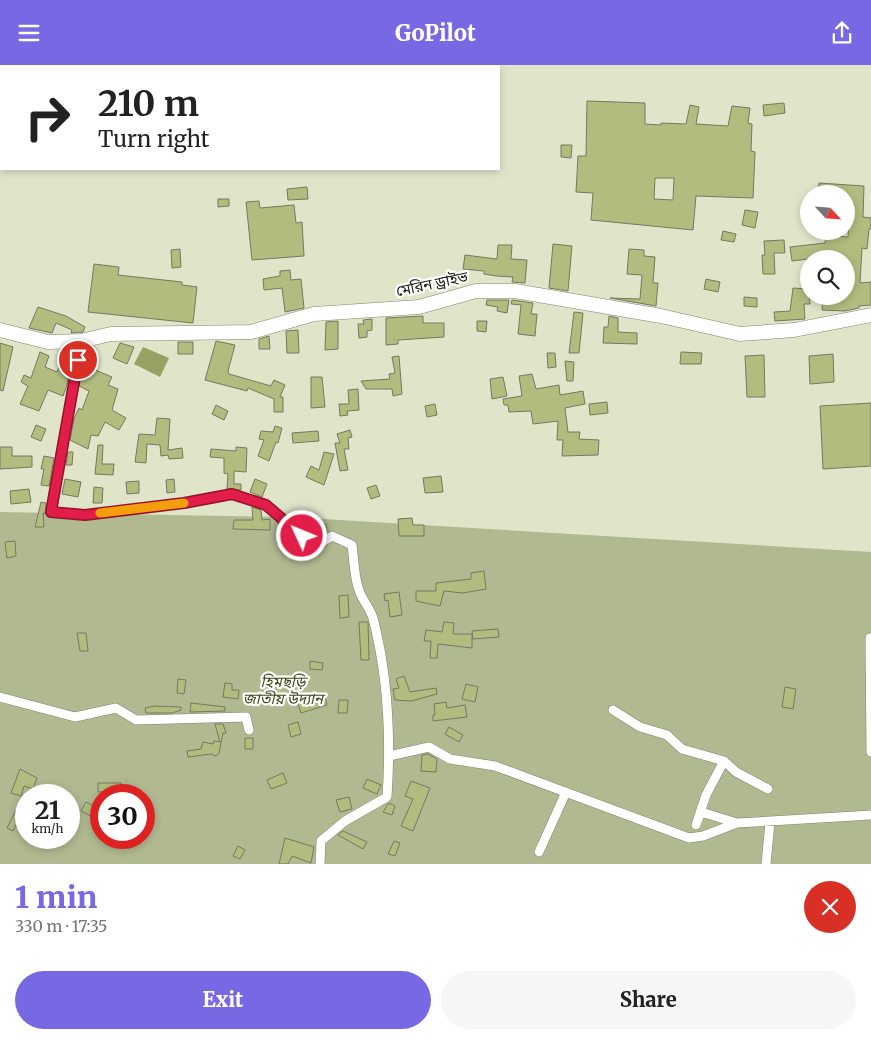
<!DOCTYPE html>
<html lang="en">
<head>
<meta charset="utf-8">
<style>
	:root { --surface:#fff; --page:#f6f6f6; --text:#222; --muted:#767676; --accent:#7768e3 }
	body { margin:0; font-family:Merriweather,"Noto Sans Bengali",serif; background:var(--page); color:var(--text); height:100vh; display:flex; flex-direction:column; font-size:19px; white-space:nowrap }
	* { box-sizing:border-box; margin:0 }
	p { font-size:16px; color:var(--muted) }
	.icon { flex:none; width:28px; height:28px; fill:none; stroke:currentColor; stroke-width:2; stroke-linecap:round; stroke-linejoin:round }
	.map { position:relative; height:799px; overflow:hidden }
	.side { display:flex; flex-direction:column; background:var(--surface); flex:1 }
	.side>* { flex:none }
	.guide { position:absolute; left:0px; top:0px; width:500px; height:105px; box-shadow:0 2px 8px #0003; background:#fff; color:var(--text); overflow:hidden }
	.needle { width:32px; rotate:116deg }
	.fabs { position:absolute; left:800px; top:120px; display:grid; gap:10px }
	.fabs a { display:grid; place-items:center; width:55px; height:55px; border-radius:50%; background:var(--surface); box-shadow:0 2px 8px #0003; font-size:25px }
	.speed { position:absolute; left:15px; top:719px; display:flex; gap:10px; font-size:25px; font-weight:700; text-align:center }
	.speed>* { display:grid; place-content:center; width:65px; height:65px; border-radius:50%; background:var(--surface); box-shadow:0 2px 8px #0003; line-height:1 }
	.speed small { font-size:12px; font-weight:400 }
	.speed .limit { border:8px solid #d22; background:#fff; color:#111 }
	.pin { position:absolute; display:grid; place-items:center; width:42px; height:42px; color:#fff; margin:-21px; border:2px solid #fff; border-radius:50%; box-shadow:0 1px 5px #0007 }
	.me { position:absolute; width:55px; margin:-28px; rotate:314deg; stroke-linejoin:round; filter:drop-shadow(0 0 4px #0008) }
	.turn { display:flex; align-items:center; gap:18px; height:105px; padding:0 15px; font-size:22px }
	.turn .icon { width:65px; height:65px; stroke-width:2.5 }
	.turn b { display:block; font-size:35px; line-height:42px }
	.round { display:grid; place-items:center; flex:none; width:52px; height:52px; border-radius:26px; background:var(--page) }
	.summary { display:flex; align-items:center; justify-content:space-between; height:85px; padding:0 15px }
	h1 { font-size:30px; font-weight:800; line-height:38px; color:var(--accent) }
	.primary-button { display:flex; gap:10px; margin-top:auto; padding:10px 15px }
	.primary-button a { flex:1; height:58px; border-radius:30px; background:var(--accent); color:#fff; font-size:20px; font-weight:800; line-height:58px; text-align:center }
	.primary-button a+a { background:var(--page); color:var(--text) }
	header { display:flex; justify-content:space-between; align-items:center; height:65px; padding:0 15px; background:var(--accent); color:#fff; font-size:22px; font-weight:800 }
	.map>svg:first-child { display:block }
</style>
</head>
<body>
<header><svg class="icon" aria-label="menu" viewBox="0 0 24 24"><path d="M4 6h16M4 12h16M4 18h16"/></svg>GoPilot<svg class="icon" aria-label="share" viewBox="0 0 24 24"><path d="M12 15V3M7 8l5-5 5 5M5 13v7h14v-7"/></svg></header>
<div class="map">
<svg width="871" height="799" viewBox="0 0 871 799">
	<rect width="100%" height="100%" fill="#e0e5ca"/>
	<path fill="#b1b991" fill-rule="evenodd" d="M0,447L290,452L871,487V799H0ZM26,730H69V772H26ZM101,730H144V772H101Z"/>
	<path fill="#96a164" d="M0,0H494L1,1L0,74Z
		M143,282L169,293L160,312L134,299Z"/>
	<path fill="#b1bc7e" stroke="#747960" fill-rule="evenodd" d="M587,36L645,38V59L661,60V58L686,59L690,40L699,42L696,59L728,61L732,41L750,43L748,58L752,59L751,86L755,87L753,133L696,131L693,165L591,155L593,128L576,127L578,91H586ZM655,113H674L673,135L654,134Z
		M784,38L785,48L764,51L763,40Z
		M561,80H572L571,93L561,92Z
		M819,118L864,121L863,152L871,153V164H869L867,184L862,183L860,218L871,217V240L859,241V243L845,246L822,245L823,231H846V194L825,192L792,196L790,182L825,178L826,170L848,172L849,151H846V129H818Z
		M307,122L308,134L288,135L287,124Z
		M218,134H229V141L218,142Z
		M259,136L260,143L294,140L296,158L302,157L304,191L252,195L246,137Z
		M745,145L758,147L755,163L742,160Z
		M723,166L736,169L734,177L721,175Z
		M784,175L785,188H774L775,209H763L762,190H765L764,176Z
		M553,179L572,181L568,226L549,223Z
		M498,180H512L511,194L527,195L525,218L512,217L513,212L496,211L484,209V206L463,204L465,190L497,194Z
		M180,184L181,202L172,203L171,185Z
		M629,184L644,185V191L655,192L653,218H658L656,241L610,233L640,234L642,210L627,209Z
		M94,199L119,202L118,210L182,217V220L197,222L193,258L88,247Z
		M290,205L291,215L301,214L304,243L285,247L282,223L264,225L263,214L280,211V206Z
		M706,214L720,217L718,227L704,224Z
		M793,223L809,224L810,239H804L805,254L775,256L774,247L790,246Z
		M744,232L757,233V242L744,241Z
		M487,235H509L507,248L497,246L498,242L486,240Z
		M512,235L533,238L531,249H537L535,271L518,269L521,240L511,239Z
		M38,242L66,251L85,262L83,267L71,268L72,265L56,258L52,268L29,263Z
		M574,247L583,248L579,288H569Z
		M423,251V258H444V272L398,275V279L386,280V253Z
		M609,251L618,253V267L637,268V279L603,278L604,262H608Z
		M372,254V265L367,266V272L359,273L358,259H364L363,255Z
		M338,256V284L325,285L326,257Z
		M477,256H487L486,267L477,266Z
		M298,265L299,288H287L286,266Z
		M269,271L270,284H259V274Z
		M216,276L235,280L228,306L229,309L271,321L274,315L285,320L280,332H283V347H274V334L248,323L247,326L205,315Z
		M178,277H193V289H178Z
		M0,278L13,282L3,326L0,325Z
		M120,278L134,282L127,299L113,293Z
		M66,285H73L67,320L63,331L48,325L39,346L20,339L28,321L21,317L24,310L31,313L40,287L49,291L45,302L57,307Z
		M681,287L702,288L701,299H680Z
		M547,288H555L556,302L548,303Z
		M833,289L834,317L810,319L809,291Z
		M764,290L765,332H747L745,291Z
		M399,291L402,329L393,331L392,324H366L361,316L390,314L389,309L395,308L392,292Z
		M565,296L574,297L573,316H567Z
		M83,300L112,312L108,320L118,324L112,345L126,353L119,365L105,357L98,371L91,370L88,384L70,375L74,354L79,343L82,345L89,326L79,321Z
		M532,309L536,324L559,320L560,330L583,326L585,339L565,343L568,367H580L579,374L599,375L598,390L562,391L563,375H557L558,356L533,359L531,346L509,347L508,340H504L503,334L522,331L519,311Z
		M311,312H322L325,342L311,343Z
		M503,312L507,331L492,334L490,314Z
		M358,324L359,345L347,346L348,350L340,351L339,339H349L348,325Z
		M607,337L608,348L590,350L589,339Z
		M871,338V401L823,404L820,341Z
		M435,339L437,350L427,352L425,341Z
		M216,340L228,346L224,355L212,349Z
		M157,353L170,354L168,385L182,383L183,393L169,394L168,390L161,391L160,380L147,379L146,398L135,397L139,369L155,370Z
		M36,360L46,364L41,376L31,372Z
		M275,361L282,363L278,378L276,377L269,396L258,391L264,375L259,374L261,366L273,367Z
		M350,365L352,372L348,373L349,384H344L348,405L340,406L335,378H340L337,369Z
		M318,366L319,376L293,378L292,368Z
		M98,380H103L102,399H114L113,410L95,409Z
		M0,382H12V391H32V402L0,404Z
		M236,382L247,383L246,407L234,406V419H241V425L227,424L228,409L224,408V393L210,392L211,384L236,386Z
		M68,387H73L72,400H66Z
		M324,387L334,389L324,420L306,412L311,401L319,405Z
		M44,391L54,393L49,421L41,420L44,404H41Z
		M441,411L443,427L425,428L423,413Z
		M65,414L81,417L78,432L62,429Z
		M174,414L175,427L167,428L166,415Z
		M255,414L267,419L262,432L250,427Z
		M139,416V428L127,429L126,417Z
		M376,420L380,431L371,434L367,423Z
		M94,422L103,423L102,438H93Z
		M29,424L31,437L11,439L10,426Z
		M41,437L46,438L45,449L43,448L44,462H35Z
		M252,442L261,445L262,455L270,454V465L233,464L234,455H253Z
		M412,453L413,460H424V471H399L398,454Z
		M326,459L327,467L320,471L315,469L314,460Z
		M15,476L16,491L7,493L5,477Z
		M484,506L486,524L463,528L444,526L440,541L416,536V526H436V518L471,514V508Z
		M399,527L402,550L390,552L388,535L385,536L384,529Z
		M348,530L349,552L340,553L339,531Z
		M359,557H368L369,595H361Z
		M444,557L454,558L453,569H472V583L438,579L437,593H430L431,576H424L426,565L442,567Z
		M498,564L499,572L473,574L472,566Z
		M77,568H86L88,586H80Z
		M310,596L323,598L322,605L310,604Z
		M404,611L410,627L436,623L437,629L411,636L395,635L393,624L399,623L396,614Z
		M178,614L186,615L184,629L177,628Z
		M225,618L232,619V625H239L238,634L223,632Z
		M466,619L478,622L475,637L462,634Z
		M785,622L796,624L793,644L782,642Z
		M324,628L327,640L301,648L297,636Z
		M339,635H348L347,648H338Z
		M446,637L447,643L465,640L467,652L433,656V650H435L434,639Z
		M191,638L225,642V646L190,647Z
		M155,641L181,642V645L172,648H146L145,643Z
		M298,657L301,669L291,672L288,660Z
		M215,659H223L226,668H223L219,688L216,691L211,689L188,692L187,686L201,684L203,677L213,679L214,676L220,677Z
		M449,662L463,670L459,677L445,669Z
		M245,673H253V684H245Z
		M428,689L437,694L436,707L421,706L422,690Z
		M20,704L37,713L33,724L24,721L21,731L11,728Z
		M283,708L287,718L271,724L267,715Z
		M367,714L381,720L377,729L363,723Z
		M411,716L430,723L413,766L401,761L413,734L405,731Z
		M98,718H121V726L98,727Z
		M349,732L352,744L340,747L336,735Z
		M86,737L96,742L91,751L81,746Z
		M389,738L395,741L392,750L383,747Z
		M16,745L22,748L13,766L7,763Z
		M343,766L367,777L363,784L338,770Z
		M285,773L314,782L311,798L292,791L288,799H279Z
		M394,776L400,778L395,791L388,789Z
		M238,781L245,785L240,794L233,791Z"/>
	<g fill="none" stroke-linecap="round" stroke-linejoin="round">
		<g stroke="#80856c" stroke-width="10">
			<path id="street" d="M81,276L51,447L85,450L184,438L232,429L266,440L302,471L321,478L332,471L352,480C354,494 354,512 359,525C362,535 370,543 373,553C388,611 391,672 387,732L345,756L321,776L320,799
				M870,573L871,687
				M0,632L75,652L116,643L136,655L246,652L249,665
				M613,645L640,662L667,670L682,684L724,696L736,707L768,724
				M389,691L429,682L450,694L495,701L689,773L703,771L737,758L871,750
				M701,747L737,758
				M696,760L706,730L724,696
				M539,787L566,727
				M766,799L770,757"/>
		</g>
		<g stroke="#80856c" stroke-width="15">
			<path id="secondary" d="M0,265L48,277L81,276L111,269L251,267L314,249L419,242L476,226H515L661,251L740,269L794,265L871,250"/>
		</g>
		<use href="#street" stroke="#fff" stroke-width="9"/>
		<use href="#secondary" stroke="#fff" stroke-width="14"/>
	</g>
	<g fill="none" stroke-linecap="round" stroke-linejoin="round">
		<g stroke="#92132f" stroke-width="12">
			<path id="route" d="M78,295L51,447L85,450L184,438L232,429L266,440L302,471"/>
		</g>
		<use href="#route" stroke="#e11d48" stroke-width="9"/>
		<path stroke="#f59e0b" stroke-width="9" d="M100,448L184,438"/>
	</g>
	<g text-anchor="middle" stroke-width="4.5" stroke-linejoin="round" paint-order="stroke">
		<g font-size="15" fill="#17190f" stroke="#fff">
			<text transform="translate(432 219) rotate(-12)" y="5">মেরিন ড্রাইভ</text>
		</g>
		<g font-size="15" font-style="italic" fill="#404718" stroke="#fff">
			<text x="283" y="622">হিমছড়ি<tspan x="283" dy="17">জাতীয় উদ্যান</tspan></text>
		</g>
	</g>
</svg>
<div class="fabs">
<a><svg class="needle" viewBox="-14 -14 28 28"><path d="M0-13l5 13h-10z" fill="#e53935"/><path d="M0 13l5-13h-10z" fill="#767676"/></svg></a>
<a><svg class="icon" aria-label="search" viewBox="0 0 24 24"><circle cx="10" cy="10" r="6"/><path d="M15 15l6 6"/></svg></a>
</div>
<div class="speed"><div>21<small>km/h</small></div><div class="limit">30</div></div>
<div class="pin" style="left:78px;top:295px;background:#d93025"><svg class="icon" aria-label="arrive" viewBox="0 0 24 24"><path d="M6 21V4h12l-3 4 3 4H6"/></svg></div>
<svg class="me" style="left:302px;top:471px" viewBox="-20 -20 40 40"><circle r="17" fill="#e11d48" stroke="#fff" stroke-width="3"/><path d="M0-11L8 9 0 5-8 9z" fill="#fff"/></svg>
<div class="guide">
<div class="turn"><svg class="icon" aria-label="right" viewBox="0 0 24 24"><path d="M7 20v-9h11M14 6l5 5-5 5"/></svg><div><b>210 m</b>Turn right</div></div>
</div>
</div>
<section class="side">
<div class="summary"><div><h1>1 min</h1><p>330 m · 17:35</p></div><a class="round" style="background:#d93025;color:#fff"><svg class="icon" aria-label="close" viewBox="0 0 24 24"><path d="M6 6l12 12M18 6L6 18"/></svg></a></div>
<div class="primary-button"><a>Exit</a><a>Share</a></div>
</section>
</body>
</html>
